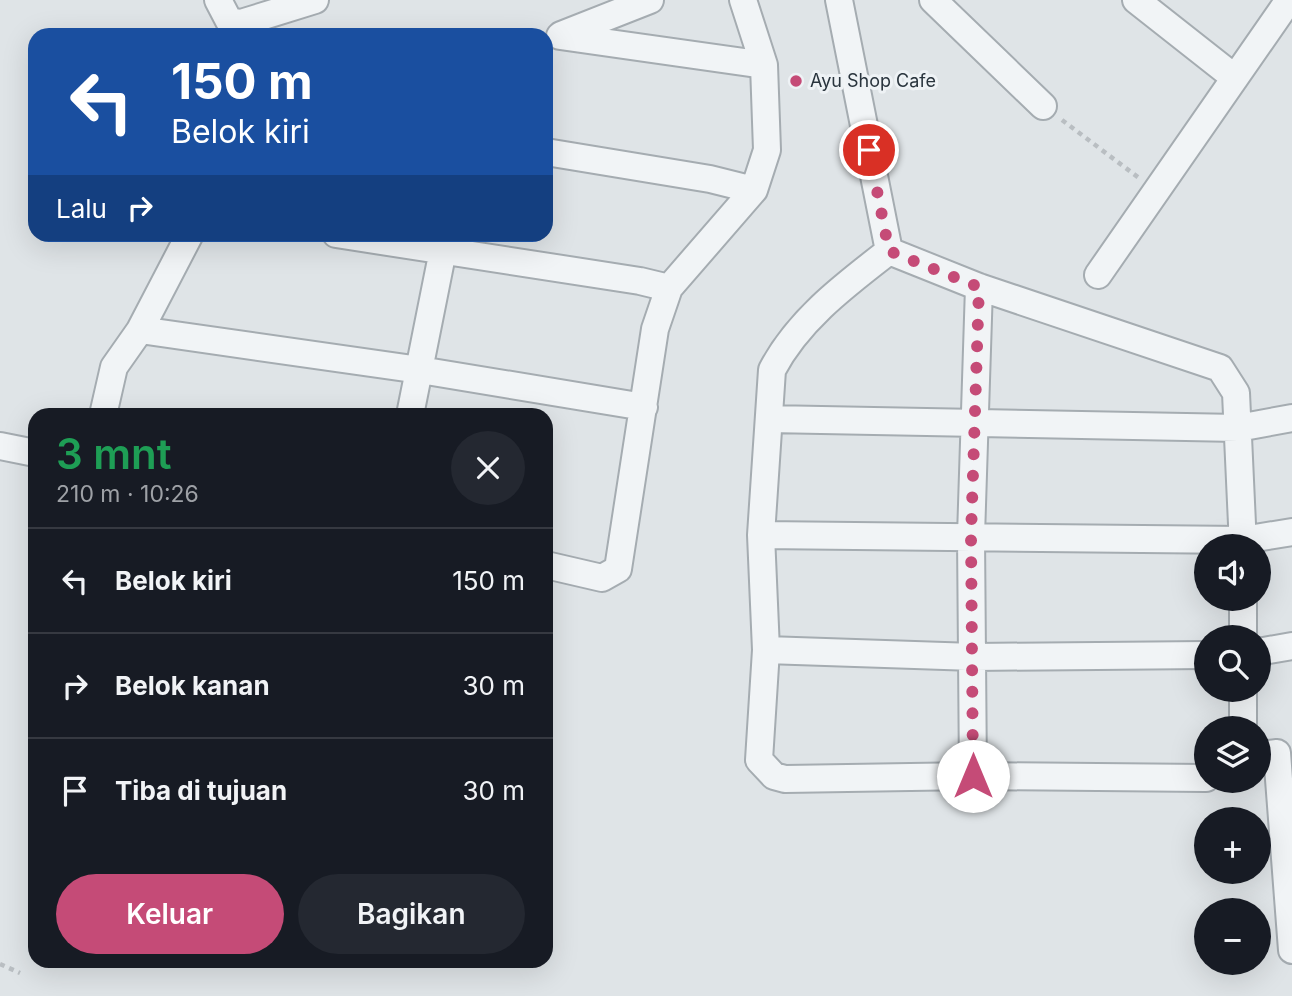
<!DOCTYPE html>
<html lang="id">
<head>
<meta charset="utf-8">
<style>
	:root { --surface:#171b24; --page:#242831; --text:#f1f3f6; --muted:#9ea1a6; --line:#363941; --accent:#c54b77 }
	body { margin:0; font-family:Inter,sans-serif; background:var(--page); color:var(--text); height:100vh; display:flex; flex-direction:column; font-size:26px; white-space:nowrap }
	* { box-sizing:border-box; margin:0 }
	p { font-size:23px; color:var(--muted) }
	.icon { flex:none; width:38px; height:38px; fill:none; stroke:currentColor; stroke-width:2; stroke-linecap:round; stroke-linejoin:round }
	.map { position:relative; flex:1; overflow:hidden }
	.sheet { position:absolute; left:28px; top:408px; width:525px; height:560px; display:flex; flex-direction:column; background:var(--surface); border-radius:21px; box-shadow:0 7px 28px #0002 }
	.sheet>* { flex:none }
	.banner { position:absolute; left:28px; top:28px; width:525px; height:214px; border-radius:21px; box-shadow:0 7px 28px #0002; background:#1a4fa0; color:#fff; overflow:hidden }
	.fabs { position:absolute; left:1194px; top:534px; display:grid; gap:14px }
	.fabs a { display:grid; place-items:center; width:77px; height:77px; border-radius:50%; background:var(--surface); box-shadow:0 7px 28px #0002; font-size:35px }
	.pin { position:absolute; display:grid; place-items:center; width:60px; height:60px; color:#fff; margin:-30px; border:4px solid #fff; border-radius:50%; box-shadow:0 2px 7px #0007 }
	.me { position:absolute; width:77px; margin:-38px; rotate:0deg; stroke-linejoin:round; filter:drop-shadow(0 0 5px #0008) }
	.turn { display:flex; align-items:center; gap:24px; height:147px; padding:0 28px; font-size:32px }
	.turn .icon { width:91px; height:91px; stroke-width:2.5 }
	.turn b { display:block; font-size:49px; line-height:60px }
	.then { display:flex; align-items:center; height:66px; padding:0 28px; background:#0003; gap:14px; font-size:26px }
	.round { display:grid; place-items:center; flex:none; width:74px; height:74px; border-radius:37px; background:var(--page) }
	.headline { display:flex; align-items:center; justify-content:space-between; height:119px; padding:0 28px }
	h1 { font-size:42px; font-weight:600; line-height:52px; color:#1e9e55 }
	.action { display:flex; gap:14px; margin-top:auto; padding:14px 28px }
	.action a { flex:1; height:80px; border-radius:42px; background:var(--accent); color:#fff; font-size:28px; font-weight:600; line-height:80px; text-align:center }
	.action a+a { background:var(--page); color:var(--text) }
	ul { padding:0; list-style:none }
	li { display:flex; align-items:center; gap:21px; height:105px; padding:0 28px; border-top:2px solid var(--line) }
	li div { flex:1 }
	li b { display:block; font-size:26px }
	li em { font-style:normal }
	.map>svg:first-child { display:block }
</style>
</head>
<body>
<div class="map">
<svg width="1292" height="996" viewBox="0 0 1292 996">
	<rect width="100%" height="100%" fill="#dfe4e7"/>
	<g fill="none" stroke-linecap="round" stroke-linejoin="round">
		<g stroke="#a5acb1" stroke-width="30">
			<path id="minor" d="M218,0L229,21L241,23L315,0
				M839,0L889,251C845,285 798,320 772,370L761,535L766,650L759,760L774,776L785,779L973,776L1206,778
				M933,0L1043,106
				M1136,0L1235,78
				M561,35L650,0
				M560,36L764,65
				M546,152L710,179L754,190
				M336,234L640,281L669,288
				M889,251L979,287L1220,368L1236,393L1243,546
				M1098,275L1289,0
				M140,330L420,370L644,407
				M103,415L114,367L140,330L190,234
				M410,415L443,250
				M769,419L1238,428L1292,418
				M0,446L35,453
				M761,535L1243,540L1292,532
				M546,565L602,578L618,569L655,329L669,288L754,190L767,150L764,65L743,0
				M1243,598V637
				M766,650L974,657L1206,655
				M1258,652L1292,646
				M1243,728V690
				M1258,755L1277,753L1292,950
				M973,776L971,536L979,287"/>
		</g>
		<path stroke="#b9bec2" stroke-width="4.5" stroke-dasharray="5 5" stroke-linecap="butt" d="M1062,120L1139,178
			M0,964L20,973"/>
		<use href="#minor" stroke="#f1f4f6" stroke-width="26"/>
	</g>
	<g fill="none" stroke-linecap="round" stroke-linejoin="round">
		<path stroke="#c54b77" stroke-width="12" stroke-dasharray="0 21.6" d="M869,150L889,251L979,287L971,536L973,776"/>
	</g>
	<circle fill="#c54b77" stroke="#eef2f5" stroke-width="2.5" cx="796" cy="81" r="7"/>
	<g text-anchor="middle" stroke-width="6" stroke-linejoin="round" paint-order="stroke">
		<g font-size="18" fill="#29343d" stroke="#eef2f5" text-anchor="start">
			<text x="810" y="87">Ayu Shop Cafe</text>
		</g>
	</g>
</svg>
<div class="fabs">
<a><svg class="icon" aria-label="sound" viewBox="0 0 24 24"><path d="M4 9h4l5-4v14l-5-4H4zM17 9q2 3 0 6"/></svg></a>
<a><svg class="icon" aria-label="search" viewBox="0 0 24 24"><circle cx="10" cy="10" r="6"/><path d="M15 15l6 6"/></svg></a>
<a><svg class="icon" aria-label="layers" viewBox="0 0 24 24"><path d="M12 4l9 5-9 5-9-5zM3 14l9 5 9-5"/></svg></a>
<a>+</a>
<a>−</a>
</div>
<div class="pin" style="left:869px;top:150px;background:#d93025"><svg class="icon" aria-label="arrive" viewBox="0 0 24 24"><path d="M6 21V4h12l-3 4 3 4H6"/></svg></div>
<svg class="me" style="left:973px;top:776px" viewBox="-20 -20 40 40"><circle r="19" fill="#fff"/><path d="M0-13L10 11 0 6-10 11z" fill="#c54b77"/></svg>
<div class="banner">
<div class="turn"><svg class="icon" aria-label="left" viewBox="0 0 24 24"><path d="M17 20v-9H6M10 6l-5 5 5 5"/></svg><div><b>150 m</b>Belok kiri</div></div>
<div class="then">Lalu<svg class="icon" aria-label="right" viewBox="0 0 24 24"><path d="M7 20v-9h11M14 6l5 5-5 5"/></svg></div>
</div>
<section class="sheet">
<div class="headline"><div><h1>3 mnt</h1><p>210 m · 10:26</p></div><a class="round"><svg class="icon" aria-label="close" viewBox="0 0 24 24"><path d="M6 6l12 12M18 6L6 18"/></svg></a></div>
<ul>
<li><svg class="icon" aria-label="left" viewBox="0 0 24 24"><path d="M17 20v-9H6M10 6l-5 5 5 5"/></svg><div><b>Belok kiri</b></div><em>150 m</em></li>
<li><svg class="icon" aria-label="right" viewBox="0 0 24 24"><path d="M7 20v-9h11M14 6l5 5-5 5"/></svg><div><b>Belok kanan</b></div><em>30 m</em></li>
<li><svg class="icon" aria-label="arrive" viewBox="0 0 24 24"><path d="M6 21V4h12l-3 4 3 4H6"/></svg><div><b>Tiba di tujuan</b></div><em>30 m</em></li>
</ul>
<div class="action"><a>Keluar</a><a>Bagikan</a></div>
</section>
</div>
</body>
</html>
